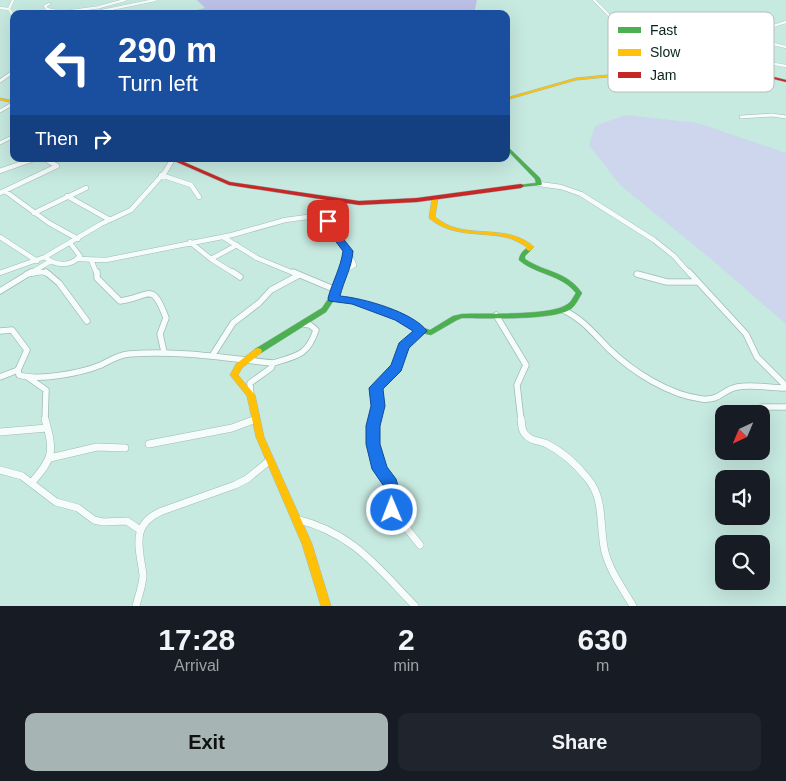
<!DOCTYPE html>
<html lang="en">
<head>
<meta charset="utf-8">
<style>
	:root { --surface:#171b24; --page:#20242c; --text:#f1f3f6; --muted:#9ea1a6; --accent:#a6b4b3 }
	body { margin:0; font-family:Arial,sans-serif; background:var(--page); color:var(--text); height:100vh; display:flex; flex-direction:column; font-size:19px; white-space:nowrap }
	* { box-sizing:border-box; margin:0 }
	p { font-size:16px; color:var(--muted) }
	.icon { flex:none; width:28px; height:28px; fill:none; stroke:currentColor; stroke-width:2; stroke-linecap:round; stroke-linejoin:round }
	.map { position:relative; height:606px; overflow:hidden }
	.panel { display:flex; flex-direction:column; background:var(--surface); flex:1 }
	.panel>* { flex:none }
	.hud { position:absolute; left:10px; top:10px; width:500px; height:152px; border-radius:10px; box-shadow:0 5px 20px #0002; background:#1a4fa0; color:#fff; overflow:hidden }
	.needle { width:32px; rotate:224deg }
	.fabs { position:absolute; left:715px; top:405px; display:grid; gap:10px }
	.fabs a { display:grid; place-items:center; width:55px; height:55px; border-radius:10px; background:var(--surface); box-shadow:0 5px 20px #0002; font-size:25px }
	.pin { position:absolute; display:grid; place-items:center; width:42px; height:42px; color:#fff; margin:-21px; border-radius:10px; box-shadow:0 2px 8px #0006 }
	.me { position:absolute; width:55px; margin:-28px; rotate:359deg; stroke-linejoin:round; filter:drop-shadow(0 0 4px #0008) }
	.turn { display:flex; align-items:center; gap:18px; height:105px; padding:0 25px; font-size:22px }
	.turn .icon { width:65px; height:65px; stroke-width:2.5 }
	.turn b { display:block; font-size:35px; line-height:42px }
	.then { display:flex; align-items:center; height:48px; padding:0 25px; background:#0003; gap:10px; font-size:19px }
	.eta { display:flex; justify-content:space-evenly; align-items:center; height:85px; text-align:center }
	.eta b { font-size:30px; font-weight:700; line-height:35px }
	.cta { display:flex; gap:10px; margin-top:auto; padding:10px 25px }
	.cta a { flex:1; height:58px; border-radius:10px; background:var(--accent); color:#111; font-size:20px; font-weight:700; line-height:58px; text-align:center }
	.cta a+a { background:var(--page); color:var(--text) }
	.map>svg:first-child { display:block }
</style>
</head>
<body>
<div class="map">
<svg width="786" height="606" viewBox="0 0 786 606">
	<rect width="100%" height="100%" fill="#c6e9e0"/>
	<path fill="#cdd6ed" d="M625,115L698,123L786,153V324L711,259L620,185L589,145L595,126Z"/>
	<path fill="#bdc1e8" d="M197,0H477L474,14H180L205,8Z"/>
	<g fill="none" stroke-linecap="round" stroke-linejoin="round">
		<g stroke="#9fbbb4" stroke-width="3">
			<path id="street-far4" d="M13,0L9,9L14,17
				M594,0L633,40L612,70
				M49,4L45,6L47,9L56,11
				M99,7L125,0
				M0,8L9,9
				M48,14L101,7
				M87,14L155,0
				M748,38L786,47
				M733,47L769,53
				M730,56L786,66
				M718,64C728,59 729,50 737,43C751,32 770,27 786,22"/>
		</g>
		<g stroke="#9fbbb4" stroke-width="4">
			<path id="street-far3" d="M612,69V72L627,74
				M0,81L14,71
				M0,111L14,103
				M741,117L772,115L786,117
				M0,143L14,136"/>
		</g>
		<g stroke="#9fbbb4" stroke-width="5.5">
			<path id="street-far2" d="M0,171L34,159
				M161,175L191,185L199,197
				M539,184L561,187L581,194L654,240L674,256L690,274
				M5,191L49,223L78,239
				M0,193L57,166L45,159
				M67,196L110,220
				M34,213L86,188
				M0,237L37,261
				M223,237L257,258L296,274
				M190,242L211,259L235,274
				M45,257C55,266 71,267 80,256L70,243
				M78,259L106,260L232,235L285,220L330,214
				M211,259L237,245
				M91,260L97,274
				M0,273L45,257L101,224L131,210L165,172L173,159
				M341,273L354,265L348,251
				M29,274L42,272L49,274
				M29,274L49,262"/>
		</g>
		<g stroke="#9fbbb4" stroke-width="7">
			<path id="street-far1" d="M46,272L59,283L87,321
				M97,272V278L120,301C150,297 152,280 166,318L160,334L164,352
				M233,272L240,277
				M293,272L336,290
				M689,272L746,334L757,357L786,386
				M27,274L36,272
				M637,274L667,282H698
				M0,291L31,272
				M563,310C583,319 594,334 609,349C633,372 669,395 702,399C720,401 722,390 737,387C753,384 770,388 786,388
				M496,315L526,365L517,385L521,420
				M0,331L12,330L27,350L18,370L19,375C40,381 81,373 101,365C111,360 118,355 129,354C177,350 225,358 273,363L271,368L250,383L251,395
				M212,356L233,323L259,303L271,290L299,275
				M273,363C297,356 308,355 316,330L310,325L304,324
				M0,377L18,370
				M29,378L46,390L45,420
				M762,407H786
				M254,420L256,419
				M375,420L378,406L376,388L397,367L403,346L421,331"/>
		</g>
		<g stroke="#9fbbb4" stroke-width="8">
			<path id="street" d="M375,419L373,444L380,469L391,483L394,496L392,510L420,545
				M521,419C522,426 521,431 527,436C531,441 541,441 547,444C563,452 577,465 588,479C605,499 599,528 605,552C610,571 623,589 633,606
				M0,432L47,428
				M149,444L232,428L256,419
				M50,458L97,447L125,448
				M0,470L22,476L56,502L78,508L94,520L103,522L127,521L140,530
				M31,483C54,458 54,451 45,419
				M296,519C353,533 376,566 415,606
				M136,606C138,597 143,585 143,575C140,549 129,525 162,511L235,485L247,479L269,461"/>
		</g>
		<g stroke="#9fbbb4" stroke-width="1">
			<path id="fast" d="M506,145L540,178L542,184L541,185L519,187V185L536,183L535,179L506,149Z
				M346,200L349,202L348,203L338,211L330,222L334,230L351,251L349,263L336,296C357,300 378,305 398,314C409,318 418,327 430,330L453,316L462,314C484,313 550,316 566,305C571,303 573,297 576,293C561,274 536,275 519,260C519,255 524,249 529,247L532,249L525,256V259C546,273 567,271 582,293C579,298 576,305 571,309C552,321 487,318 462,318L457,320L431,335C417,333 408,323 395,318C376,309 355,304 334,300L326,312L261,353H255L254,351L255,349L322,308L330,296L343,263L345,251L329,232L324,222L334,209Z"/>
		</g>
		<g stroke="#9fbbb4" stroke-width="1">
			<path id="slow" d="M680,64H694L696,65L694,66H680L639,74L576,80L506,100V98L576,78L639,72Z
				M0,98L14,101V103L0,100Z
				M435,196L438,198L435,217C442,222 448,226 456,228C482,235 512,227 534,247L531,250L529,251L526,249L527,247C520,243 514,239 505,237C479,232 451,237 429,218L432,198Z
				M258,348L261,349L262,351L261,353L242,368L238,375L255,395L264,437L312,544L331,606H321L302,544L256,437L247,396L230,375L236,364L255,349Z"/>
		</g>
		<g stroke="#9fbbb4" stroke-width="1">
			<path id="jam" d="M718,63L786,80V82L718,65L694,66L692,65L694,64Z
				M170,159H177L230,182L359,201L417,198L521,184L524,186L521,188L417,202L359,205L229,185Z"/>
		</g>
		<use href="#street-far4" stroke="#f6fcfa" stroke-width="2.5"/>
		<use href="#street-far3" stroke="#f6fcfa" stroke-width="3"/>
		<use href="#street-far2" stroke="#f6fcfa" stroke-width="4.5"/>
		<use href="#street-far1" stroke="#f6fcfa" stroke-width="5.5"/>
		<use href="#street" stroke="#f6fcfa" stroke-width="7"/>
		<use href="#fast" fill="#4caf50" fill-rule="evenodd"/>
		<use href="#slow" fill="#ffc107" fill-rule="evenodd"/>
		<use href="#jam" fill="#c62828" fill-rule="evenodd"/>
	</g>
	<path fill="#1a73e8" stroke="#114b97" d="M328,218L331,219L333,226L353,251C352,267 344,280 340,296C363,298 413,312 427,331L409,348L401,371L383,389L385,406L380,426V444L387,467L396,479L401,496L397,515L392,517L386,515L384,510L386,496L383,485L372,469L366,444V426L371,406L369,388L391,365L399,343L413,331L395,320L352,304L329,301L328,298C332,283 341,267 343,251L324,226L323,221Z"/>
	<rect x="608" y="12" width="166" height="80" rx="8" fill="#fff" stroke="#b5bdbb" stroke-width="1"/>
	<rect x="618" y="27" width="23" height="6" fill="#4caf50"/>
	<rect x="618" y="49" width="23" height="7" fill="#ffc107"/>
	<rect x="618" y="72" width="23" height="6" fill="#c62828"/>
	<g font-size="14" fill="#08231d">
		<text x="650" y="35">Fast</text>
		<text x="650" y="57">Slow</text>
		<text x="650" y="80">Jam</text>
	</g>
</svg>
<div class="fabs">
<a><svg class="needle" viewBox="-14 -14 28 28"><path d="M0-13l5 13h-10z" fill="#e53935"/><path d="M0 13l5-13h-10z" fill="#9ea1a6"/></svg></a>
<a><svg class="icon" aria-label="sound" viewBox="0 0 24 24"><path d="M4 9h4l5-4v14l-5-4H4zM17 9q2 3 0 6"/></svg></a>
<a><svg class="icon" aria-label="search" viewBox="0 0 24 24"><circle cx="10" cy="10" r="6"/><path d="M15 15l6 6"/></svg></a>
</div>
<div class="pin" style="left:328px;top:221px;background:#d93025"><svg class="icon" aria-label="arrive" viewBox="0 0 24 24"><path d="M6 21V4h12l-3 4 3 4H6"/></svg></div>
<svg class="me" style="left:392px;top:510px" viewBox="-20 -20 40 40"><circle r="17" fill="#1a73e8" stroke="#fff" stroke-width="3"/><path d="M0-11L8 9 0 5-8 9z" fill="#fff"/></svg>
<div class="hud">
<div class="turn"><svg class="icon" aria-label="left" viewBox="0 0 24 24"><path d="M17 20v-9H6M10 6l-5 5 5 5"/></svg><div><b>290 m</b>Turn left</div></div>
<div class="then">Then<svg class="icon" aria-label="right" viewBox="0 0 24 24"><path d="M7 20v-9h11M14 6l5 5-5 5"/></svg></div>
</div>
</div>
<section class="panel">
<div class="eta">
<div><b>17:28</b><p>Arrival</p></div>
<div><b>2</b><p>min</p></div>
<div><b>630</b><p>m</p></div>
</div>
<div class="cta"><a>Exit</a><a>Share</a></div>
</section>
</body>
</html>
